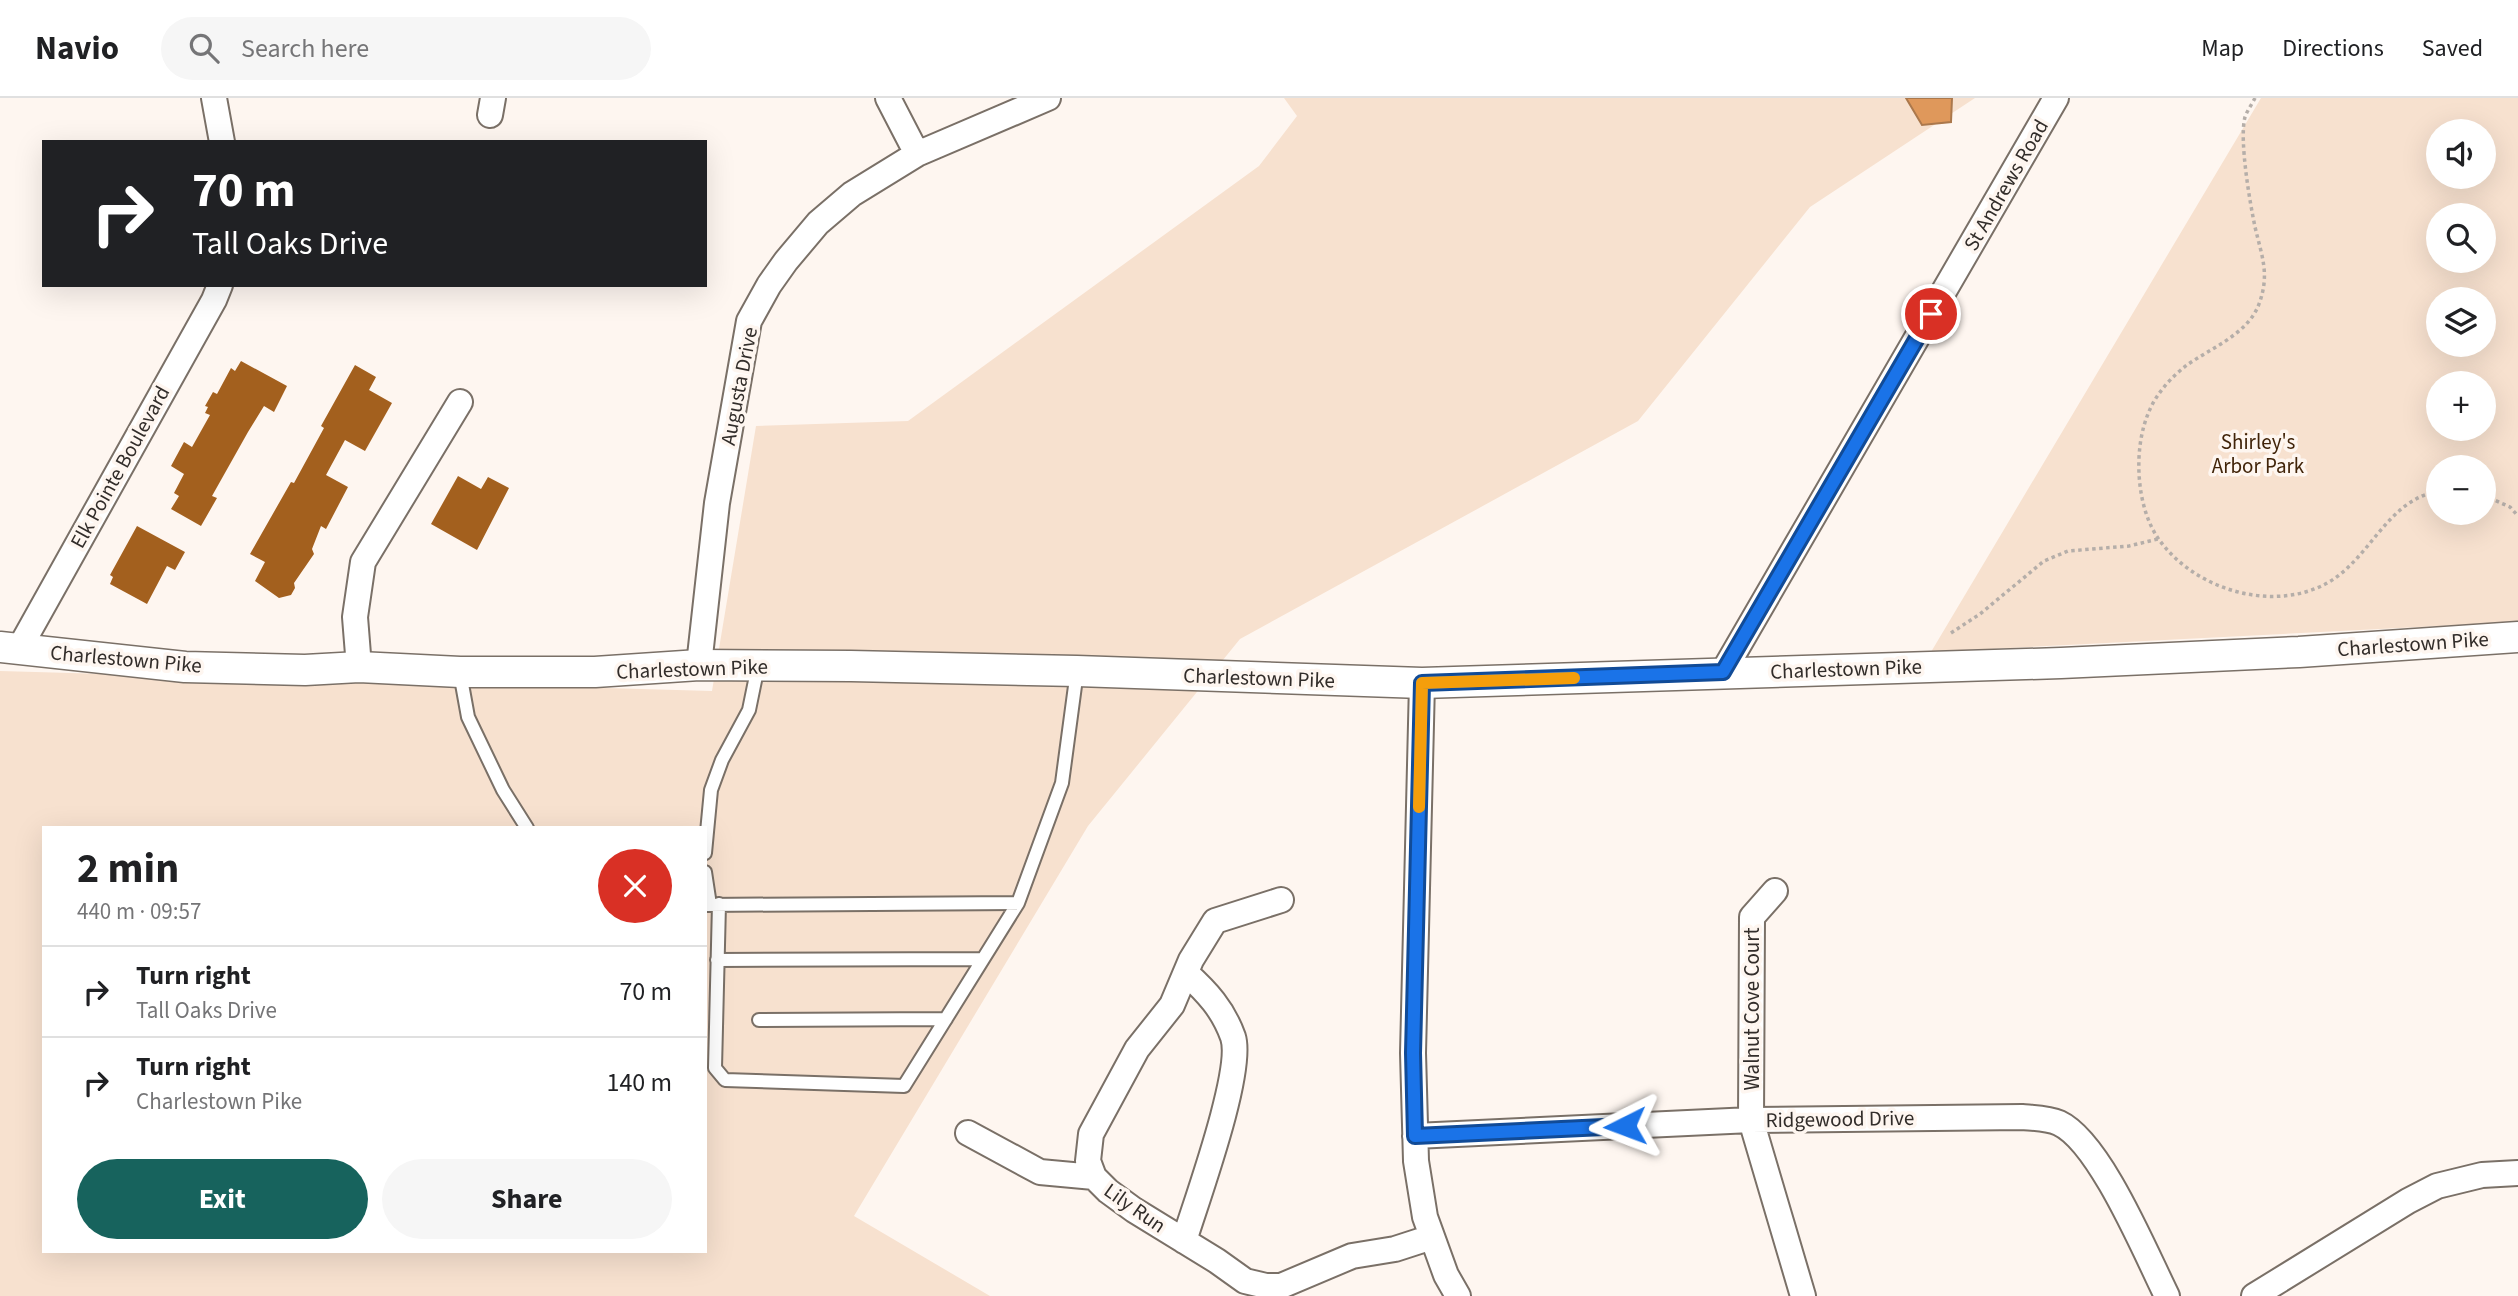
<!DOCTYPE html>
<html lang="en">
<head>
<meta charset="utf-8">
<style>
	:root { --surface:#fff; --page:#f6f6f6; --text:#202124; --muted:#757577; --line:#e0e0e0; --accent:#17635d }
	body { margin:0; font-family:"Source Sans 3",sans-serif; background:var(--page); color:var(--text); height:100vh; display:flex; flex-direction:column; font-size:26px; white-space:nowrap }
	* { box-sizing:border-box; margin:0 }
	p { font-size:23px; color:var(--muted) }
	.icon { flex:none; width:38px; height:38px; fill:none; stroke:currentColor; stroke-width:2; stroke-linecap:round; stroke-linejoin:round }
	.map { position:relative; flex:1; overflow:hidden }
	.drawer { position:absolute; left:42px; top:728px; width:665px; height:427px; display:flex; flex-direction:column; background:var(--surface); border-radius:0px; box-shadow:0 7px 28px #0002 }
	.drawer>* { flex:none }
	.hud { position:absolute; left:42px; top:42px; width:665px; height:147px; border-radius:0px; box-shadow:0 7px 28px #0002; background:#202124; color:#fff; overflow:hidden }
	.buttons { position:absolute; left:2426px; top:21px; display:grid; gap:14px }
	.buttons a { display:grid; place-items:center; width:70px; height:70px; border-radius:50%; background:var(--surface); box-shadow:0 7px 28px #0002; font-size:35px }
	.pin { position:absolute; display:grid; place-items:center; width:60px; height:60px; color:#fff; margin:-30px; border:4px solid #fff; border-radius:50%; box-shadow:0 2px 7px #0007 }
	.me { position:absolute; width:77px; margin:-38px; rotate:267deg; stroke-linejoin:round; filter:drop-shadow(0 0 5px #0008) }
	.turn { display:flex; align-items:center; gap:24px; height:147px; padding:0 35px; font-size:32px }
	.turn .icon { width:91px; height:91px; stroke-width:2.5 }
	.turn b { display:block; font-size:49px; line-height:60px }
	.round { display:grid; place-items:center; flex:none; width:74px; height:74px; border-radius:37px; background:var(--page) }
	.headline { display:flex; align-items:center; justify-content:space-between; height:119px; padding:0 35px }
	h1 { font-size:42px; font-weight:700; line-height:52px }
	.action { display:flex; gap:14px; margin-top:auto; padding:14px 35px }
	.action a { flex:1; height:80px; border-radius:42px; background:var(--accent); color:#fff; font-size:28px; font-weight:700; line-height:80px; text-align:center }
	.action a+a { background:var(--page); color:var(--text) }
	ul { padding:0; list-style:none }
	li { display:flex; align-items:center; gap:21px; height:91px; padding:0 35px; border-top:2px solid var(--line) }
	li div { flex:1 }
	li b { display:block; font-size:26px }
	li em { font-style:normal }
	header { display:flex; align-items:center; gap:42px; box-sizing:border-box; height:98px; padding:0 35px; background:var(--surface); border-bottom:2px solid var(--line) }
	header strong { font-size:33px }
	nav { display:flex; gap:38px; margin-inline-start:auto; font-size:24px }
	.search { width:490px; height:63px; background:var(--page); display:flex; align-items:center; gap:18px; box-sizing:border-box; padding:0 24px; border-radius:38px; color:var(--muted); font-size:26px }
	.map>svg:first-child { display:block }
</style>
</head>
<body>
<header>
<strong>Navio</strong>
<div class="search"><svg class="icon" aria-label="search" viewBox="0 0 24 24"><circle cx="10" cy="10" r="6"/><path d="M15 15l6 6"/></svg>Search here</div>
<nav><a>Map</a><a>Directions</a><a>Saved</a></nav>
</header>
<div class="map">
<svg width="2518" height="1198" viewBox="0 0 2518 1198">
	<rect width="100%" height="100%" fill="#fef6f0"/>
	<path fill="#f7e1cf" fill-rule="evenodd" d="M1284,0H1975L1810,109L1638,323L1240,541L1088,728L854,1118L990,1198H0V573L712,593L756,328L908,323L1259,68L1297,18ZM44,730H705V1153H44Z
		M2261,0H2518V524L1931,554ZM2438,33H2483V79H2438ZM2438,117H2483V163H2438ZM2438,201H2483V247H2438ZM2438,285H2483V331H2438ZM2438,369H2483V415H2438Z"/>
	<path fill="#df985b" stroke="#ab784c" stroke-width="2" d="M1906,0H1952L1951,24L1922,27Z"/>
	<path fill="#a3601e" d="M241,263L287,288L274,314L264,308L248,334L212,398L217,400L201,428L171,411L179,398L174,395L184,376L171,368L184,344L192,349L210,317L205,315L208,309L205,308L213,294L217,296L231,270L235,273Z
		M355,267L376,279L369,292L392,305L365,353L345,342L326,377L348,389L326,431L321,428L312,451L314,456L294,485L295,490L291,497L279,500L255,483L265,464L250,456L291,384L294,385L324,330L321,328Z
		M458,378L481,391L488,379L509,390L477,452L431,426Z
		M137,428L185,454L175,472L167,468L147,506L110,486L113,479L110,477Z"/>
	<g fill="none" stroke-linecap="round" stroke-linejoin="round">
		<g stroke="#7a7067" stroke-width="16">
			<path id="service" d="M460,575L468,619L503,692L527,730
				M705,755L711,692L722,662L749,612L758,568
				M705,774L710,807
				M719,806L715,970L725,982L904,988L1018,805L1062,685L1077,573
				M705,807L1018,805
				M717,862L983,861
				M759,922L946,921"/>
		</g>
		<g stroke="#7a7067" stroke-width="28">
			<path id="minor" d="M214,0L222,44
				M888,0L917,56
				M490,17L493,0
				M19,551L214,202L220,187
				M699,567L717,405L749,223L769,187L786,163L818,125L852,96L917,56L1048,0
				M359,569L355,519L363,464L460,304
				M1723,574L2056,0
				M1422,585L1413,955L1416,1063L1425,1119L1446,1177L1458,1198
				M1775,793L1752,819L1751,1022L1803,1198
				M1281,802L1215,823L1191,862L1172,907L1137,951L1091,1036L1088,1063L1094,1079L1108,1093L1134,1112L1217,1163L1245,1183L1266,1188H1281L1352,1158L1395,1151L1432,1139
				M968,1035L1040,1074L1094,1079
				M1415,1038L1751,1022L2022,1019C2034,1020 2048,1020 2059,1025C2100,1044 2146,1156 2167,1198
				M1184,1143C1196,1104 1244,973 1233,939C1223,911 1207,894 1186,875
				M2254,1198L2408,1103L2437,1088L2482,1077L2518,1075"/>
		</g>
		<g stroke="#7a7067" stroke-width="33">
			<path id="tertiary" d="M0,549L185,569L305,572L359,569L460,574H595L699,567L851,568L1077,573L1422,585L2061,565L2299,554L2518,539"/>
		</g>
		<path stroke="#b5aea9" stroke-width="3.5" stroke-dasharray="3.5 3.5" stroke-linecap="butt" d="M2255,0C2252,6 2247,13 2245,19C2239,42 2250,105 2255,129C2262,159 2270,176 2259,206C2248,236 2211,250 2187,267C2171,279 2155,297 2148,316C2133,352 2136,411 2160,443C2194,489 2263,512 2317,490C2369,469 2382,404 2438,393
			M2483,397L2510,409L2518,418
			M1951,535L1980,516L2044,463L2068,453L2129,448L2158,441"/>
		<use href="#service" stroke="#fff" stroke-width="12"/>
		<use href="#minor" stroke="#fff" stroke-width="24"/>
		<use href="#tertiary" stroke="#fff" stroke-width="30"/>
	</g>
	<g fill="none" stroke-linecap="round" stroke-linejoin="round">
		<g stroke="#114b97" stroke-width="18">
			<path id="route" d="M1625,1028L1415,1038L1413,955L1422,585L1723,574L1931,216"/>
		</g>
		<use href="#route" stroke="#1a73e8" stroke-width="12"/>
		<path stroke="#f59e0b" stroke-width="12" d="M1419,709L1422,585L1574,580"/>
	</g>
	<g text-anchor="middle" stroke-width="7" stroke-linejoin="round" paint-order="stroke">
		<g font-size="21" fill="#322d2a" stroke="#fef6f0">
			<text transform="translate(2006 87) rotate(-60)" y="7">St Andrews Road</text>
			<text transform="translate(739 288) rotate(-79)" y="7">Augusta Drive</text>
			<text transform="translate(120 369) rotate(-61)" y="7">Elk Pointe Boulevard</text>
			<text transform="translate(2413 546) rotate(-4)" y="7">Charlestown Pike</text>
			<text transform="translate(126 561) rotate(5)" y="7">Charlestown Pike</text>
			<text transform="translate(692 571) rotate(-2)" y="7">Charlestown Pike</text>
			<text transform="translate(1846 571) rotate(-2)" y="7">Charlestown Pike</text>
			<text transform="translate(1259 580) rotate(2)" y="7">Charlestown Pike</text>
			<text transform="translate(1752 911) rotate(-90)" y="7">Walnut Cove Court</text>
			<text transform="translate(1840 1021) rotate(-1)" y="7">Ridgewood Drive</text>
			<text transform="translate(1135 1110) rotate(35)" y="7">Lily Run</text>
		</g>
		<g font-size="21" fill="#412409" stroke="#fef6f0">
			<text x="2258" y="351">Shirley's<tspan x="2258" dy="24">Arbor Park</tspan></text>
		</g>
	</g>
</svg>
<div class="buttons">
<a><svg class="icon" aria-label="sound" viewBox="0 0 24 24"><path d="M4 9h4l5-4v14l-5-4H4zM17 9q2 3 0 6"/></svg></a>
<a><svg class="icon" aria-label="search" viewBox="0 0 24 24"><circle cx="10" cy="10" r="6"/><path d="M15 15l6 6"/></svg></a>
<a><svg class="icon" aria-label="layers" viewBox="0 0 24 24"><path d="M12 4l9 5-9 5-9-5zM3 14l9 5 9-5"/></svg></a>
<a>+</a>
<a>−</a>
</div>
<div class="pin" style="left:1931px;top:216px;background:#d93025"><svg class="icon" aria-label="arrive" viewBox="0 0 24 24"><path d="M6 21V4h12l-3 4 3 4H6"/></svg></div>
<svg class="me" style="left:1625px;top:1028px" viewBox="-20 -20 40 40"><path d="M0-17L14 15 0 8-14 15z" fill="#1a73e8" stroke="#fff" stroke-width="4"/></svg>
<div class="hud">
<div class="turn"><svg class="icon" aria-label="right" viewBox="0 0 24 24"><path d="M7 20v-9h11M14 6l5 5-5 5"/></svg><div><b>70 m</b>Tall Oaks Drive</div></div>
</div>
<section class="drawer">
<div class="headline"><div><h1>2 min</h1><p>440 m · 09:57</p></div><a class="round" style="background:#d93025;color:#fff"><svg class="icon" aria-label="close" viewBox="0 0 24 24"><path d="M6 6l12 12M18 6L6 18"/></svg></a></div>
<ul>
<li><svg class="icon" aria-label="right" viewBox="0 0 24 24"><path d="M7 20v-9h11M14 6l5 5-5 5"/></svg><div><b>Turn right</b><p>Tall Oaks Drive</p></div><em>70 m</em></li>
<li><svg class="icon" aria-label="right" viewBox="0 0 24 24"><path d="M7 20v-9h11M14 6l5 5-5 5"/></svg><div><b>Turn right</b><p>Charlestown Pike</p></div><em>140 m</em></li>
</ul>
<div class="action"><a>Exit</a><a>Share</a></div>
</section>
</div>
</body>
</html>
